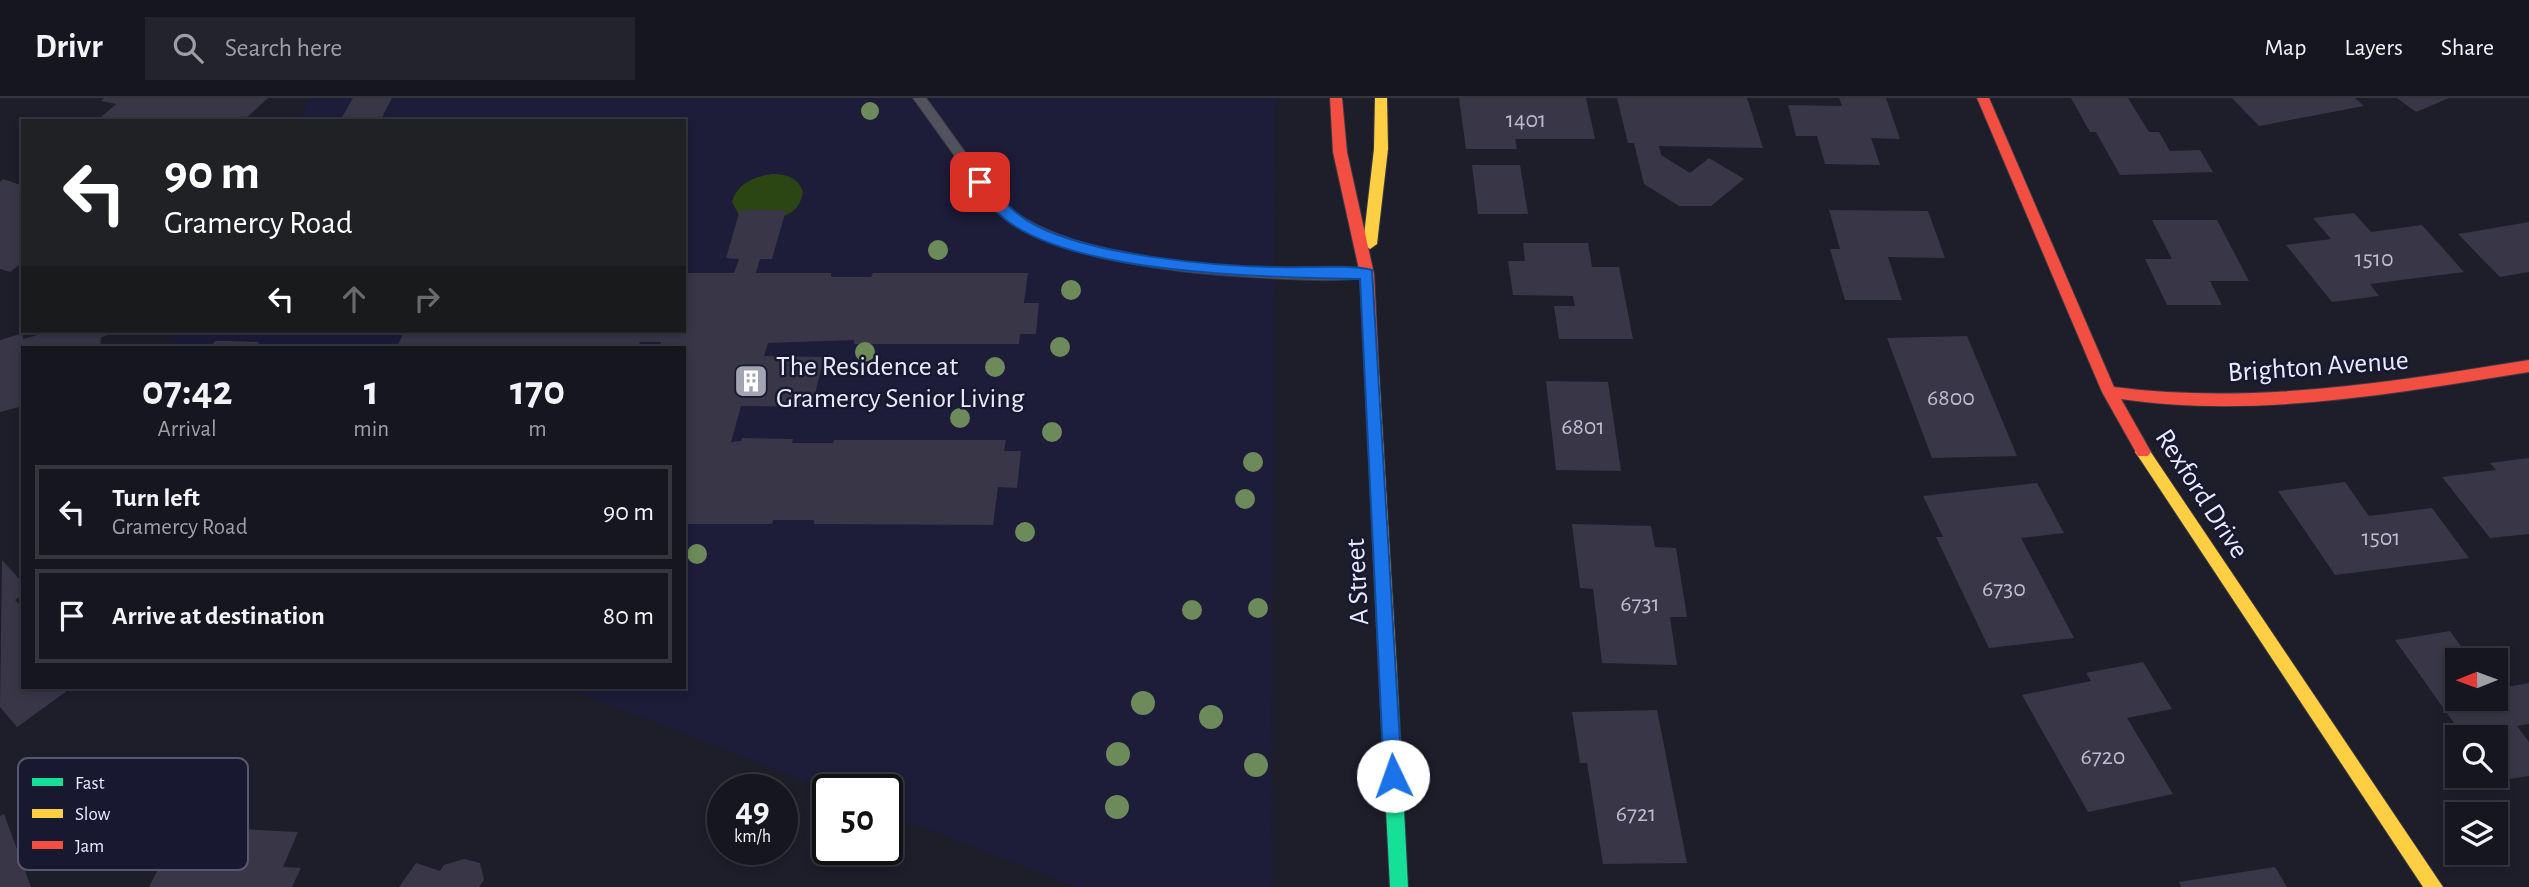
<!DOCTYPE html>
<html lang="en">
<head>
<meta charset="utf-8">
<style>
	:root { --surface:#161620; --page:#23232d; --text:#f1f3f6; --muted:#9e9fa5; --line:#35353e }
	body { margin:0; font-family:"Alegreya Sans",sans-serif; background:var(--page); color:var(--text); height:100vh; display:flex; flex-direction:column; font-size:26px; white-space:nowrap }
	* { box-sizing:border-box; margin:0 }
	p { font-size:23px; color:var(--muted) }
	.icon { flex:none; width:38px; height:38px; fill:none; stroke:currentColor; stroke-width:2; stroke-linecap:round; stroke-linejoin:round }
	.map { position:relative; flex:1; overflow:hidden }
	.sheet { position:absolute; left:21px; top:248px; width:665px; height:343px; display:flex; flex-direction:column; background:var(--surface); border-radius:0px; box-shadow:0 4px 10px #0003,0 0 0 2px var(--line) }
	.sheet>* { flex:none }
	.top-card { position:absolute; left:21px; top:21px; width:665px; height:214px; border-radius:0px; box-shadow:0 4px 10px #0003,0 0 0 2px var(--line); background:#202124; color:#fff; overflow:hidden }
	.needle { width:46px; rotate:269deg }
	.buttons { position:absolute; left:2445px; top:550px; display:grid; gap:14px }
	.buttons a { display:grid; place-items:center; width:63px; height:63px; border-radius:0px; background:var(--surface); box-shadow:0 4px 10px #0003,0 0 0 2px var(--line); font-size:35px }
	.speed { position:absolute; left:707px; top:676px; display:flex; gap:14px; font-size:35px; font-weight:700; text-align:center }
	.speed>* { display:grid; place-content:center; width:91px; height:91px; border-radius:50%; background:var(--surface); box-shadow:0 4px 10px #0003,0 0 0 2px var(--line); line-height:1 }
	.speed small { font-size:18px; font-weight:400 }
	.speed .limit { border:4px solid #111; border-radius:10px; background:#fff; color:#111 }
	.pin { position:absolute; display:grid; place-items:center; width:60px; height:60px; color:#fff; margin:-30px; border-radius:14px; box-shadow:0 4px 10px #0006 }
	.me { position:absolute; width:77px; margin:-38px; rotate:357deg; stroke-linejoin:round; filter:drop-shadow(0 0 5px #0008) }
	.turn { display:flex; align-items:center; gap:24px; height:147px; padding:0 28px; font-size:32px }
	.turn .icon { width:91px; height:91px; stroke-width:2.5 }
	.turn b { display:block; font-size:49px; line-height:60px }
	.lanes { display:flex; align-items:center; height:66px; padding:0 28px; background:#0003; justify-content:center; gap:35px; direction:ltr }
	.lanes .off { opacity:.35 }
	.eta { display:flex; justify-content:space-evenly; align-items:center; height:119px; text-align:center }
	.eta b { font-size:42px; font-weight:700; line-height:49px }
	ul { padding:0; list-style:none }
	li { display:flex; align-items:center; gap:21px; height:94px; margin:0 14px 10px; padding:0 14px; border:4px solid var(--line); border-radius:0px }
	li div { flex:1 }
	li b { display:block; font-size:26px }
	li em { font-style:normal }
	header { display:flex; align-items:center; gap:42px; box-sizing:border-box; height:98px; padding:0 35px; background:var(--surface); border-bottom:2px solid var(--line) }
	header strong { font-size:33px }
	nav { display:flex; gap:38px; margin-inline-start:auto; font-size:24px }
	.search { width:490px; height:63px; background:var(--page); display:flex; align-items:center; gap:18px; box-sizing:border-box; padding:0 24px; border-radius:0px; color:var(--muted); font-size:26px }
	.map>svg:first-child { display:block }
</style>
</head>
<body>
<header>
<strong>Drivr</strong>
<div class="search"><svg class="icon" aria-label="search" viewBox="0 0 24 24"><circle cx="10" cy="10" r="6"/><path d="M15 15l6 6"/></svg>Search here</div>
<nav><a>Map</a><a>Layers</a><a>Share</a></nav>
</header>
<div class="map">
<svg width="2529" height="789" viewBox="0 0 2529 789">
	<rect width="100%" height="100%" fill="#1e1e2b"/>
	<path fill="#1d1c39" d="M311,0H1275L1271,789H1075L887,715V691L828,692L567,590H684V250H165L175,233H684V23H297Z"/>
	<path fill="#2b4612" d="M772,76C786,76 798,79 803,94C797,127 765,120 740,119L732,104C738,85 754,79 772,76Z"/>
	<path fill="#393648" d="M104,0H268L243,23H113L100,20L116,6L101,3Z
		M353,0H392L380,23H340Z
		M1459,0H1586L1595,41H1515L1517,51H1466Z
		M1617,0H1747L1763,50L1659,48L1661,57L1690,75L1709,60L1744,81L1711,108H1679L1644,86L1634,45H1628Z
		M1839,0H1886L1900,41L1871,40L1880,67L1825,66L1817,38H1796L1788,7L1842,8Z
		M2071,0H2128L2149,34H2159L2170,53L2200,52L2213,74L2120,77L2096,34H2090Z
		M2232,0H2355L2364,8L2259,28Z
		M2397,0H2449L2416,14Z
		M1472,67H1520L1528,116H1478Z
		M3,81L23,88V164L10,174L0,171V84Z
		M740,112H786L772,161H760L756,175H831V179H871L873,175H1028L1024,205H1039L1036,236H1020L1019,246H854V242L768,245L764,258L824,259L812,309L741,308L731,344L741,343L742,340L793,341L792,345H833L834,342H1006L1004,353H1021L1017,390L998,389L993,427L814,426V422H773L772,426H684V250H659L661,244H640L637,250H396L405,233H684V175H734L739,161L726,160Z
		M1829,112L1928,113L1945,160L1888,159L1902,202H1845L1830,151H1840Z
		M2354,115L2371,134L2422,127L2464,174L2370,186L2379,198L2332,204L2286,147L2331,141L2313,120Z
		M2152,122H2217L2249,183H2210L2222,207H2167L2145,161H2172Z
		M2529,124V174L2500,179L2458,136Z
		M1523,145H1588L1592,169H1619L1633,241H1559L1554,208H1575L1573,198L1513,197L1508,163H1525Z
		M53,233L120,234L101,239L100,250H23V308L0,314V242L23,235V241Z
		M1967,238L2017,358L1932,360L1887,240Z
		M215,243H229L259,244L256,250H211Z
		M1546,283L1608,284L1621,373L1556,372Z
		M2529,360V436L2490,440L2442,379L2496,372L2490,365Z
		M2345,384L2369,418L2432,410L2469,460L2335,477L2278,393Z
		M2037,385L2064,435L2021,440L2074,540L1989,550L1936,439H1943L1923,398Z
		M1572,426L1651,428L1655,449L1676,450L1687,519H1670L1677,567L1602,565L1593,491L1580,490Z
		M2,462L23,485V497L15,502L23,510V590H71L17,629L0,609Z
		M2450,533L2471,562H2457V600H2496V591L2529,585V626L2517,628L2529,644V678L2495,683L2491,677H2496V639H2464L2395,542Z
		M2143,564L2172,611L2127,620L2173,696L2088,714L2022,597L2091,583L2086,575Z
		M1657,612L1687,765L1603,766L1587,665H1580L1572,614Z
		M4,716L31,789H0V718Z
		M241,731L298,734L283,769L301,770L292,789H149L169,750L231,753Z
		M464,761L480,765L484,782L479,789H399L416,765L440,773L444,767Z
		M2275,769L2287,789H2181L2179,784Z"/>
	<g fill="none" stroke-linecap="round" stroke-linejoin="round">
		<g stroke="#3a3a45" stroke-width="2">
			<path id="lane" d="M913,0H926C943,23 959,46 976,69C986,83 995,100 1009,110C1091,171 1268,172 1367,171L1374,176C1363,190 1205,176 1179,173C1144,168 1107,163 1074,152C1044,142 1012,131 990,107Z"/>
		</g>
		<g stroke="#3a3a45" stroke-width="2">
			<path id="fast" d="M1388,568L1394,571L1397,576L1408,789H1390L1379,576L1382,571Z"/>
		</g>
		<g stroke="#3a3a45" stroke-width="2">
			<path id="slow" d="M1375,0H1387L1388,51L1377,146L1370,151L1363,146L1374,51Z
				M1372,269L1379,275L1397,576L1394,581L1388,584L1382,581L1379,576L1365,275Z
				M2143,348L2148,350L2443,789H2423L2138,358L2135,354L2138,350Z"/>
		</g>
		<g stroke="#3a3a45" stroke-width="2">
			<path id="jam" d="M1330,0H1342L1347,54L1374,176L1379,275L1372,281L1365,275L1360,176L1333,54Z
				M1977,0H1989L2114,289C2252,307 2393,284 2529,262V274C2396,295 2256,321 2121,301L2151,354L2148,358H2138L2102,294Z"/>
		</g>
		<use href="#lane" fill="#51525d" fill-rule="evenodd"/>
		<use href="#fast" fill="#16e098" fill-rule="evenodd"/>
		<use href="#slow" fill="#ffcf43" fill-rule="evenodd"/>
		<use href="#jam" fill="#f24e42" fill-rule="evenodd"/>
	</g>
	<g fill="#6c8a5a">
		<circle cx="870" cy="13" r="9"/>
		<circle cx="938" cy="152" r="10"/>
		<circle cx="1071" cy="192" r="10"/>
		<circle cx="1060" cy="249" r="10"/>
		<circle cx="865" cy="254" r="10"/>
		<circle cx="995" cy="269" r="10"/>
		<circle cx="960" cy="320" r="10"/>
		<circle cx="1052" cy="334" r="10"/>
		<circle cx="1253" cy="364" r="10"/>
		<circle cx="1245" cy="401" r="10"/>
		<circle cx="1025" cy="434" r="10"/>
		<circle cx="697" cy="456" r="10"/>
		<circle cx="1258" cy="510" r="10"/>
		<circle cx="1192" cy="512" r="10"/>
		<circle cx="1143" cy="605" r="12"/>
		<circle cx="1211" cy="619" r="12"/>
		<circle cx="1118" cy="656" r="12"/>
		<circle cx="1256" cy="667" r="12"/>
		<circle cx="1117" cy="709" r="12"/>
	</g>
	<path fill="#1a73e8" stroke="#114b97" stroke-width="2" d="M980,79L985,81C1000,99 1013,116 1035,127C1093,157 1210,168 1276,169C1302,170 1349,166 1372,172L1402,678L1399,684L1393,686L1386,684L1384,678L1360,181C1270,179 1068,178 1000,117C990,109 980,95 973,84Z"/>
	<defs>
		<g id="building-square" transform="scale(1.75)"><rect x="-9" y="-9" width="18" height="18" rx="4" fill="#a2a3b3" stroke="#191831"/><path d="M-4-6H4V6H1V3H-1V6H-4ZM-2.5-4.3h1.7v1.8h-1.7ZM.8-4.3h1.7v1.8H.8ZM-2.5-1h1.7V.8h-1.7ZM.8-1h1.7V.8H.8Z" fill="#fff"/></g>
	</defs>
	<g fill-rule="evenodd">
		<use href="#building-square" x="751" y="283"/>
	</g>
	<g text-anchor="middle" stroke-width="5" stroke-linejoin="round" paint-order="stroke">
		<g font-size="24" fill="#bdbdcf">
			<text x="1526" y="29">1401</text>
			<text x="2374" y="168">1510</text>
			<text x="1951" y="307">6800</text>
			<text x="1583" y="336">6801</text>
			<text x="2381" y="447">1501</text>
			<text x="2004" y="498">6730</text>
			<text x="1640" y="513">6731</text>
			<text x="2103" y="666">6720</text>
			<text x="1636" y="723">6721</text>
		</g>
		<g font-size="28" fill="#e9eafc" stroke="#191831" text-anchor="start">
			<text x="776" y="277">The Residence at<tspan x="776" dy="32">Gramercy Senior Living</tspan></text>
		</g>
		<g font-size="28" fill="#e9eafc" stroke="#191831">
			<text transform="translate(2318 267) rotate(-4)" y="10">Brighton Avenue</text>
			<text transform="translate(2203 395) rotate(57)" y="10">Rexford Drive</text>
			<text transform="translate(1356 484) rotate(-93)" y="10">A Street</text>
		</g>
	</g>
	<rect x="18" y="660" width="230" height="112" rx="10" fill="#191831" stroke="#57576e" stroke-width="2"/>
	<rect x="32" y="680" width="31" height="8" fill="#16e098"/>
	<rect x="32" y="711" width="31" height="9" fill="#ffcf43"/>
	<rect x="32" y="743" width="31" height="8" fill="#f24e42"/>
	<g font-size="19" fill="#e9eafc">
		<text x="75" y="691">Fast</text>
		<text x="75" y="722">Slow</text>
		<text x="75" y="754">Jam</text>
	</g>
</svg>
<div class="buttons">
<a><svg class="needle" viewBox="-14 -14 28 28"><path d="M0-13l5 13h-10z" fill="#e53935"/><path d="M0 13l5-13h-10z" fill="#9e9fa5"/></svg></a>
<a><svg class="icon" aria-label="search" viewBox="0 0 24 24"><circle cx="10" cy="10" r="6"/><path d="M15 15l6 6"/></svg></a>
<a><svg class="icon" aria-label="layers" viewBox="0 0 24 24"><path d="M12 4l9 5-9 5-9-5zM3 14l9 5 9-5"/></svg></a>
</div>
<div class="speed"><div>49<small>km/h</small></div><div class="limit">50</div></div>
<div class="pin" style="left:980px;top:84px;background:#d93025"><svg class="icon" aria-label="arrive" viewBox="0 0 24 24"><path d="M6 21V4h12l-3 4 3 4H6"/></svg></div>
<svg class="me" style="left:1393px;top:678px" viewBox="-20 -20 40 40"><circle r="19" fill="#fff"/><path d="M0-13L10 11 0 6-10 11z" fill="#1a73e8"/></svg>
<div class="top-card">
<div class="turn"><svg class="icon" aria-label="left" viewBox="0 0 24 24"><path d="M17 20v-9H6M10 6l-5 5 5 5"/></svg><div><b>90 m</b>Gramercy Road</div></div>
<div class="lanes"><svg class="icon" aria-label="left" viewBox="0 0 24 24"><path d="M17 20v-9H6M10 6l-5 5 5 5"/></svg><svg class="icon off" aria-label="ahead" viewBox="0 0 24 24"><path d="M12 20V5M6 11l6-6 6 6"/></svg><svg class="icon off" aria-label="right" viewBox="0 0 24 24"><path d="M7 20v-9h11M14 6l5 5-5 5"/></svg></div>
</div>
<section class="sheet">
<div class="eta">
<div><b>07:42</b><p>Arrival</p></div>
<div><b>1</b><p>min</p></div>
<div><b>170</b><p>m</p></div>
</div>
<ul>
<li><svg class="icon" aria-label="left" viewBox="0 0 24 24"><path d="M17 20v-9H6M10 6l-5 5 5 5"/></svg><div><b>Turn left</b><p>Gramercy Road</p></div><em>90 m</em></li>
<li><svg class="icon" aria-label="arrive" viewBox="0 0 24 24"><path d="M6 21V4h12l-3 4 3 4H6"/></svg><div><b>Arrive at destination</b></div><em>80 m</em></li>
</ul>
</section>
</div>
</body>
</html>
